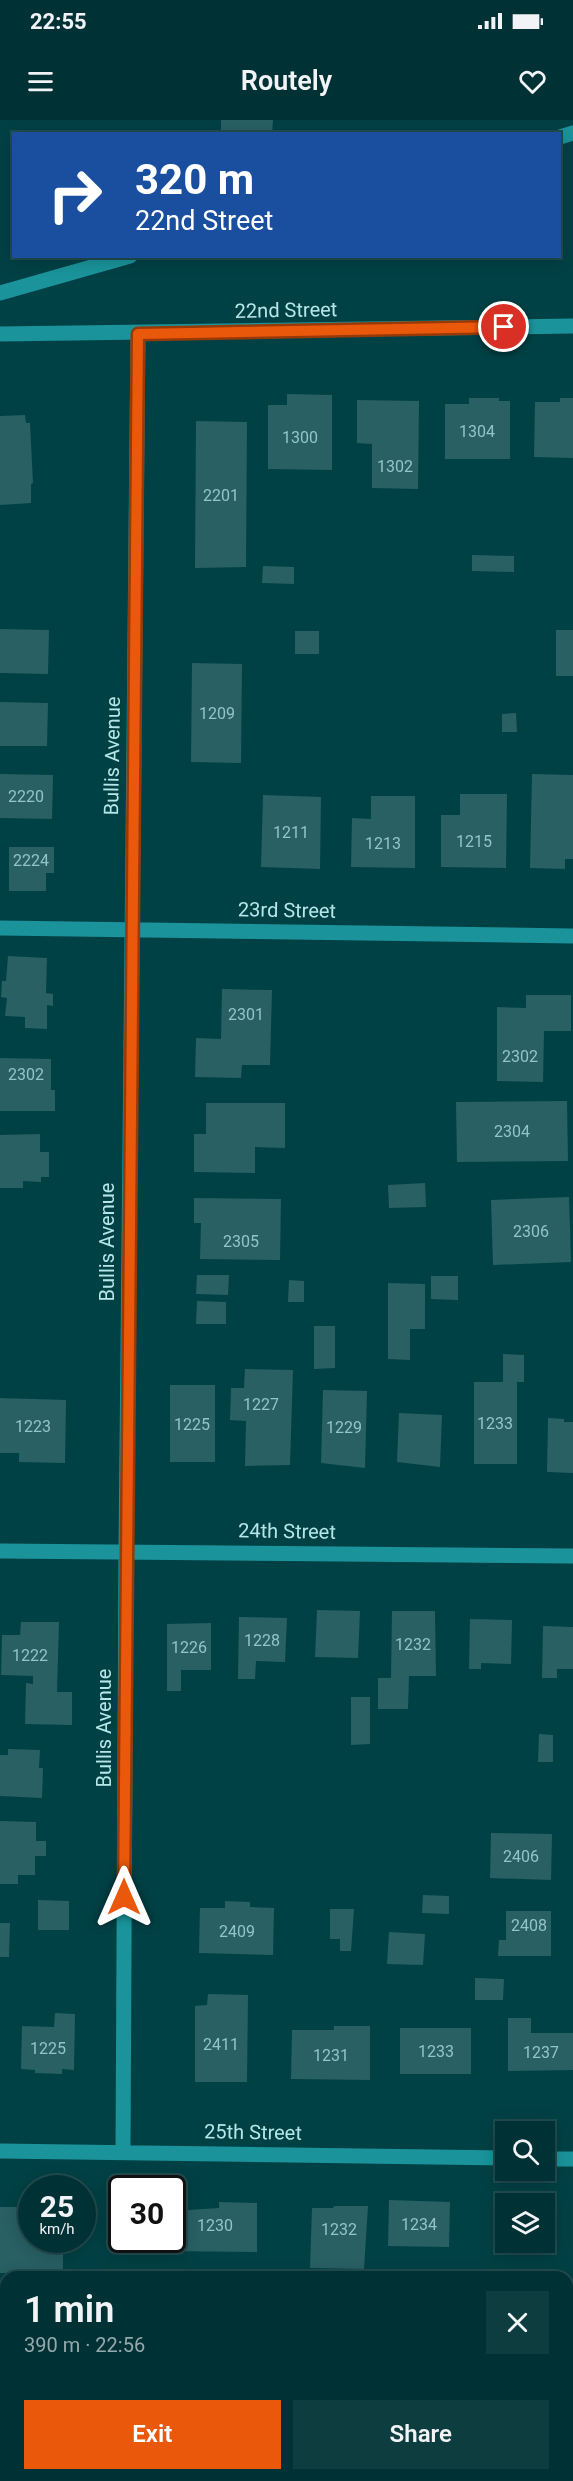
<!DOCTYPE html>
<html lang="en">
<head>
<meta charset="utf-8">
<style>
	:root { --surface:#003134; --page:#0e3d40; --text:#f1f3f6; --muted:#95a9ac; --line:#224c4f; --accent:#ea580c }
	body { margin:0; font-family:Roboto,sans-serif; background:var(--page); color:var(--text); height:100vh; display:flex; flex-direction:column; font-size:22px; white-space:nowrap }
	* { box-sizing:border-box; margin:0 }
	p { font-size:20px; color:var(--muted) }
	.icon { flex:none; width:33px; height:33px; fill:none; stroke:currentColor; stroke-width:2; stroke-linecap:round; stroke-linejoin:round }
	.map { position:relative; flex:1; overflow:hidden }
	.details { position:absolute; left:0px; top:2151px; width:573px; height:210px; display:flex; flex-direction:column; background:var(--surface); border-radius:18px 18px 0 0; box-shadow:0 3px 15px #0003,0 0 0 2px var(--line) }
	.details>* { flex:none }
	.guide { position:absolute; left:12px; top:12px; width:549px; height:126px; border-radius:0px; box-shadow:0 3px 15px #0003,0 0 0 2px var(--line); background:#1a4fa0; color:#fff; overflow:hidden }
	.controls { position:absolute; left:495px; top:2001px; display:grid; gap:12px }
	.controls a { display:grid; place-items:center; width:60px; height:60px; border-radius:0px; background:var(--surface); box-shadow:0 3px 15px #0003,0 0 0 2px var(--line); font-size:30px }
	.speed { position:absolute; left:18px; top:2055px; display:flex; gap:12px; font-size:30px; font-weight:700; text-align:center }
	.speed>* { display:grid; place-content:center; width:78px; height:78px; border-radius:50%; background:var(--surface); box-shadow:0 3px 15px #0003,0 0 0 2px var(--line); line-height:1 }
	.speed small { font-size:15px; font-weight:400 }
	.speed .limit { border:3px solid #111; border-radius:9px; background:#fff; color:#111 }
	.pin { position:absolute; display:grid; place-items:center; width:51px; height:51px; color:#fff; margin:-26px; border:3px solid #fff; border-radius:50%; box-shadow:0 2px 6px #0007 }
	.me { position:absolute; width:66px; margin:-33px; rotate:0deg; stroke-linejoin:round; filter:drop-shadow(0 0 4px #0008) }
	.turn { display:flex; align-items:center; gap:21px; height:126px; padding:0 24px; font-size:27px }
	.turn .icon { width:78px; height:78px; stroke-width:2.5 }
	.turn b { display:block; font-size:42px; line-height:51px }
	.round { display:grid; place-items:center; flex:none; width:63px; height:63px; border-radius:0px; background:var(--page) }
	.headline { display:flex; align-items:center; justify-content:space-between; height:102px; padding:0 24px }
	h1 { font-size:36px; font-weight:600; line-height:45px }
	.button { display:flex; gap:12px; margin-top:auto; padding:12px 24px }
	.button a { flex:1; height:69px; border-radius:0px; background:var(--accent); color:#fff; font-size:24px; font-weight:600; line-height:69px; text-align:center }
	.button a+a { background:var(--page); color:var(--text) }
	.status { display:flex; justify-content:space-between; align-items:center; height:42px; padding:0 30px; background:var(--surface); direction:ltr }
	.status svg { height:16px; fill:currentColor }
	header { display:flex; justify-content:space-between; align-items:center; height:78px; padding:0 24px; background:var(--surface); font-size:27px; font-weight:600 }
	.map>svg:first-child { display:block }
</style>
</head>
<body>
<div class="status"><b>22:55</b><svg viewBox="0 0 49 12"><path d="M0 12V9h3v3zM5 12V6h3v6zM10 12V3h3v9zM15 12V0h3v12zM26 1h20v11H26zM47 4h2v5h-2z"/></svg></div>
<header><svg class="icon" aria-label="menu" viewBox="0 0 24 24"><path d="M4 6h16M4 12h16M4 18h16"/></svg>Routely<svg class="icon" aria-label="heart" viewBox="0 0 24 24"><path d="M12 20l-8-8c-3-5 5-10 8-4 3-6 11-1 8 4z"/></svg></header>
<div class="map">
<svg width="573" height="2361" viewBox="0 0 573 2361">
	<rect width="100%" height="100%" fill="#004145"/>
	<path fill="#286064" d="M221,0H273L272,14H221Z
		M287,274L332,275V350L268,349V285H287Z
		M469,278H499V281H510V339H445V284H469Z
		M560,278H573V338L534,337L535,282H560Z
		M357,280L419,281L418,369L372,368V324L357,323Z
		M25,295L26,303H30L33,363L31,364V383L0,385V296Z
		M196,301L247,302L246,447L195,448Z
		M472,435L514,436V452L472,451Z
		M263,446L294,447V464L262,463Z
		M0,509L49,510L48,554L0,553Z
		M556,510H573V556H556Z
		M295,511H319V534H295Z
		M192,543L242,544L241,643L191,642Z
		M0,582L48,583L47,626H0Z
		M516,593L517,612H502V594Z
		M0,654L53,655L52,699L0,698Z
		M532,654L573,655V739H565V749L530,748Z
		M460,674H507L506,748L441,747V695H460Z
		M263,675L321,677L320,749L261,747Z
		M371,676H415V748L351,747L352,698L371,699Z
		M9,727H54V753H46V771H9Z
		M8,836L47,838L46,873L53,874V886L47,885V909L25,908V897L5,896L7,878L1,877L2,861H6Z
		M222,869L272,870L270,945H242L241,958L195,957L196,918L221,919Z
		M526,875H571V911H544L543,962L497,961V887L526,888Z
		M0,938L51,939V970H55V991H0Z
		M567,981L568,1041L457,1042L456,982Z
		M206,983H285V1028L255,1027V1053L194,1052V1014H206Z
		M40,1014V1032H49V1057H41V1062L23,1061V1068H0V1015Z
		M425,1063L426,1087L389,1088L388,1065Z
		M569,1077L571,1142L493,1145L491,1080Z
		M194,1078L281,1079L280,1140L200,1139L201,1103H194Z
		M197,1155H229L228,1175L196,1174Z
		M431,1156H458V1180L431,1179Z
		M289,1160L304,1161V1182H288Z
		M388,1163L425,1164V1209H410V1240L388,1239Z
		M197,1181L226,1182V1204H196Z
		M314,1206H335V1248L314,1249Z
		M503,1234L524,1235V1262H517V1344H474V1262H503Z
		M245,1249L293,1250L290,1345L245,1346L246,1301L230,1300L231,1268H244Z
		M170,1265H215V1342H170Z
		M323,1270L367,1271L365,1348L321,1343Z
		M0,1278L66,1280L65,1343L19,1342V1333H0Z
		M399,1293L442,1295L440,1347L397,1342Z
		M548,1298L564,1299V1302H573V1353L547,1352Z
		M317,1490L360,1491L358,1538L315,1537Z
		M392,1491H435L436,1556H409L408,1589H378V1558H391Z
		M239,1497L287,1498L285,1542L256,1541L255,1559H238Z
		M470,1499L512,1500L511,1544L481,1543V1549H469Z
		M21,1502H59L57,1572H72V1605L25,1604L26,1563L33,1564V1556L1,1555L2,1515H20Z
		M211,1503V1550H181V1571H167V1504Z
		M543,1506L573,1507V1549H557V1558H542Z
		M351,1577H370V1624L351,1625Z
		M539,1614L553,1615V1642H538Z
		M8,1629L40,1630L39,1648H43L42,1678L0,1676V1635H8Z
		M0,1701L36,1702V1721H46V1736H35V1755H18V1764H0Z
		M491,1713L552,1714L551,1760L490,1758Z
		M423,1775L449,1776V1794L422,1793Z
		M38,1780L69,1781V1810H38Z
		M225,1781L250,1782V1787L274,1788L273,1835L199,1833L200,1788H225Z
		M330,1789H354L351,1831H340V1819H330Z
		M506,1791H551V1836H498L499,1820H506Z
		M0,1803H10L9,1837H0Z
		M389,1812L425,1814L423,1845L387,1844Z
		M475,1858L504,1859L503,1880H475Z
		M208,1874L248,1875L247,1962H195V1886L207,1885Z
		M55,1893L75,1894L74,1950L62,1949V1954L35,1953V1950L21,1949L22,1906L54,1907Z
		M508,1898H531V1913H573V1950L508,1951Z
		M334,1906H370V1960L291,1959L292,1910H334Z
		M400,1908H471V1954H400Z
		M389,2080L450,2082L449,2127L388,2126Z
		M219,2082L257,2083V2132L163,2131V2120H172V2091L219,2088Z
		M544,2085H550L548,2124H544Z
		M334,2086H368L364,2149L310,2148L312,2088H333Z
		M0,2087H32V2120H63V2153H0Z
		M454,2355H562V2361H454Z"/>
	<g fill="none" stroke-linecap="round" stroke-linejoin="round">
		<path stroke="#1a939a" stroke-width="15" d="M560,17L573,13
			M0,173L130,136
			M0,214L573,206
			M0,808L573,816
			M0,1431L573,1436
			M0,2031L506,2038
			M123,2031L126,1430L138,214
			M544,2039H573"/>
	</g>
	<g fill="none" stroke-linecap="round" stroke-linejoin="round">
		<g stroke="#983908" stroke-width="15">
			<path id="route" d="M124,1777L138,214L504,207"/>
		</g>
		<use href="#route" stroke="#ea580c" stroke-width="10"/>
	</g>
	<g text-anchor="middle" stroke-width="4.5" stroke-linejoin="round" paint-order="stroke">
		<g font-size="16" fill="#93c4c8">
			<text x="477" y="317">1304</text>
			<text x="300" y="323">1300</text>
			<text x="395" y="352">1302</text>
			<text x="221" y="381">2201</text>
			<text x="217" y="599">1209</text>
			<text x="26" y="682">2220</text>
			<text x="291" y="718">1211</text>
			<text x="474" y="727">1215</text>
			<text x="383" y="729">1213</text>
			<text x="31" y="746">2224</text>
			<text x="246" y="900">2301</text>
			<text x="520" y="942">2302</text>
			<text x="26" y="960">2302</text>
			<text x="512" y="1017">2304</text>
			<text x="531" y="1117">2306</text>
			<text x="241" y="1127">2305</text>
			<text x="261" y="1290">1227</text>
			<text x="495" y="1309">1233</text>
			<text x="192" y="1310">1225</text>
			<text x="33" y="1312">1223</text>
			<text x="344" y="1313">1229</text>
			<text x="262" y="1526">1228</text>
			<text x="413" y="1530">1232</text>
			<text x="189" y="1533">1226</text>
			<text x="30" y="1541">1222</text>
			<text x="521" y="1742">2406</text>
			<text x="529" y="1811">2408</text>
			<text x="237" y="1817">2409</text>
			<text x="221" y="1930">2411</text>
			<text x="48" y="1934">1225</text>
			<text x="436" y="1937">1233</text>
			<text x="541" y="1938">1237</text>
			<text x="331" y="1941">1231</text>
			<text x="419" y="2110">1234</text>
			<text x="215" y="2111">1230</text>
			<text x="339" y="2115">1232</text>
		</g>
		<g font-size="20" fill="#b7e6e9" stroke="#004145">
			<text transform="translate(286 190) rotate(-1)" y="7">22nd Street</text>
			<text transform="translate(112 636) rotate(-89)" y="7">Bullis Avenue</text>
			<text transform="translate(287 790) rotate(1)" y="7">23rd Street</text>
			<text transform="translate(107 1122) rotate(-90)" y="7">Bullis Avenue</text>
			<text transform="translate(287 1411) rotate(1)" y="7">24th Street</text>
			<text transform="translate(104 1608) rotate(-90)" y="7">Bullis Avenue</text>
			<text transform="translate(253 2012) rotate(1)" y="7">25th Street</text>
		</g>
	</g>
</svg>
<div class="controls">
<a><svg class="icon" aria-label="search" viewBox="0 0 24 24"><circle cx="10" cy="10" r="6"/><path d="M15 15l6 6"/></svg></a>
<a><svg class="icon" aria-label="layers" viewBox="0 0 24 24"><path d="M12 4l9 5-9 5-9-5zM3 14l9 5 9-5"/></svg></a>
</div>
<div class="speed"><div>25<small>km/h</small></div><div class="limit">30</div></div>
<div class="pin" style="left:504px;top:207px;background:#d93025"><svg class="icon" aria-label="arrive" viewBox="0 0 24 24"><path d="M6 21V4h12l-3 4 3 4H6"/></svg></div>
<svg class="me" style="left:124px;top:1777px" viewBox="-20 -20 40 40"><path d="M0-17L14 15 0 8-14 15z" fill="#ea580c" stroke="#fff" stroke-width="4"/></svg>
<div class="guide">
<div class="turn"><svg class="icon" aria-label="right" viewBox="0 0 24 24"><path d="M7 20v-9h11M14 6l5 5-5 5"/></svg><div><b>320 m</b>22nd Street</div></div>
</div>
<section class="details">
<div class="headline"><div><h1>1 min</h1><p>390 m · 22:56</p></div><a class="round"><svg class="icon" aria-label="close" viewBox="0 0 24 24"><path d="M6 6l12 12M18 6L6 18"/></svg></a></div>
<div class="button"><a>Exit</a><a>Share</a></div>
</section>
</div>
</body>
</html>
